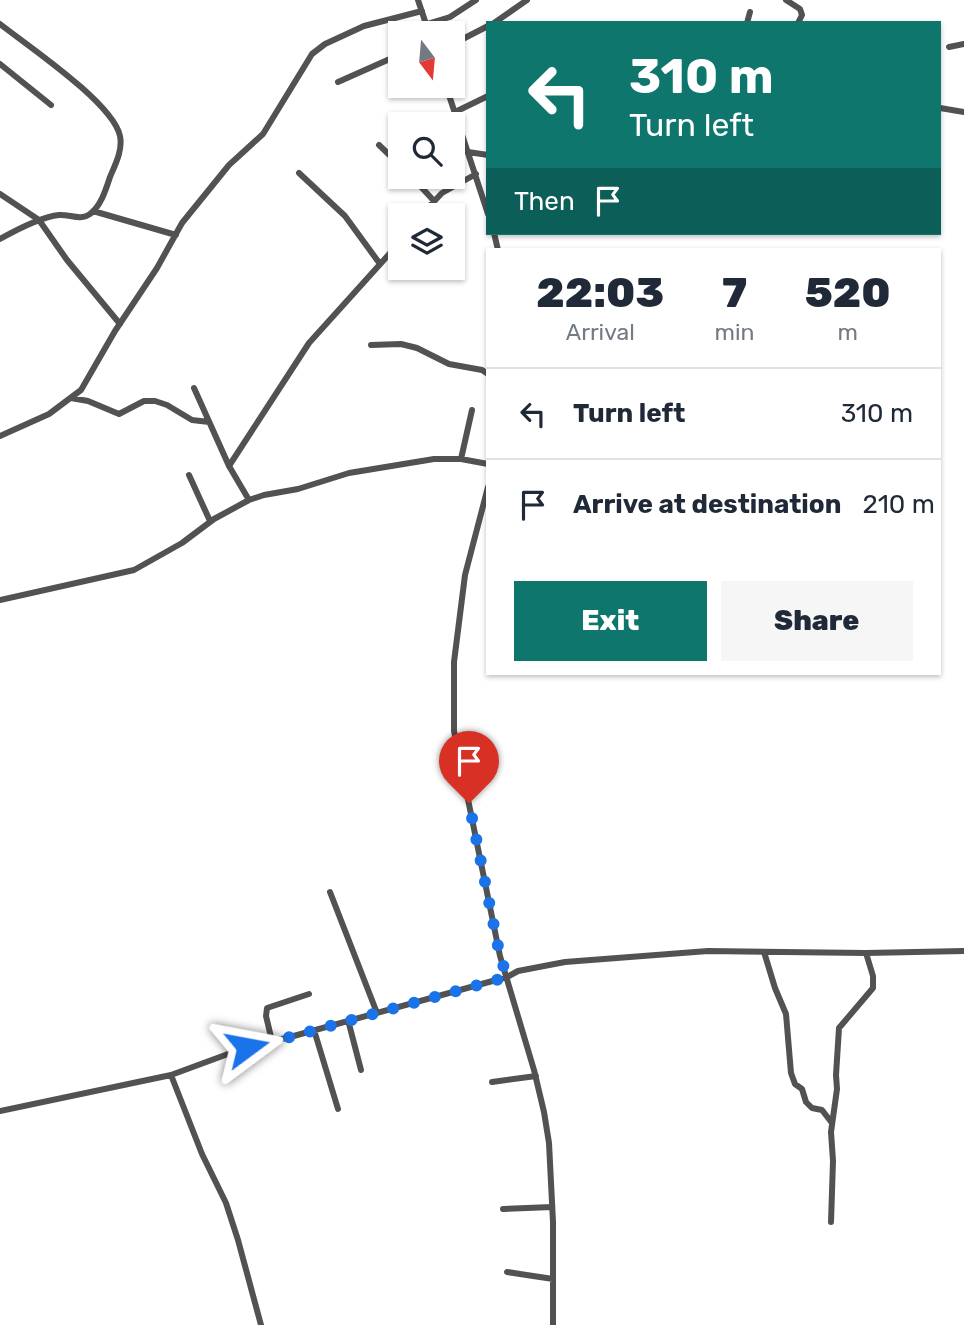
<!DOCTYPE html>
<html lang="en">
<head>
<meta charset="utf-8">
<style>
	:root { --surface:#fff; --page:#f6f6f7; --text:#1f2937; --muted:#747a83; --line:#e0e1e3; --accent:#0f766e }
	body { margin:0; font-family:Rubik,sans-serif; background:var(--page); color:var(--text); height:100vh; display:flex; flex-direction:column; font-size:26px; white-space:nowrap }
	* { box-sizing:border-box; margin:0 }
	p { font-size:23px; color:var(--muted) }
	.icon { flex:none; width:38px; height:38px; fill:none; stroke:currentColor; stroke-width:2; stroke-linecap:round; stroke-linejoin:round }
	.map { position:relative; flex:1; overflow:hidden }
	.panel { position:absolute; left:486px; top:248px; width:455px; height:427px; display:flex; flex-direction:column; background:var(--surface); border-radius:0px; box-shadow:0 2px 5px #0004 }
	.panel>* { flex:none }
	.banner { position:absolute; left:486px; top:21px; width:455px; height:214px; border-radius:0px; box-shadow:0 2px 5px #0004; background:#0f766e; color:#fff; overflow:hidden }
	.needle { width:46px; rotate:164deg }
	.controls { position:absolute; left:388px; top:21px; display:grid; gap:14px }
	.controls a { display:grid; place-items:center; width:77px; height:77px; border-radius:0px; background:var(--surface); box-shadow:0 2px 5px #0004; font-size:35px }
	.pin { position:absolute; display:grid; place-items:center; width:60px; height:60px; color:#fff; margin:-72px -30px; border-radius:50% 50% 50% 0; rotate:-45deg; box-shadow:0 0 7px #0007 }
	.pin .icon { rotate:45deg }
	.me { position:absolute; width:77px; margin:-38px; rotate:77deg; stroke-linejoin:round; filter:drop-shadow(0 0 5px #0008) }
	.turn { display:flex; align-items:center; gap:24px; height:147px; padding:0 28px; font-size:32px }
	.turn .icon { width:91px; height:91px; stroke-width:2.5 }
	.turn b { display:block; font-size:49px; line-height:60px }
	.then { display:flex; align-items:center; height:66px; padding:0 28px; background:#0003; gap:14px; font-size:26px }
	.eta { display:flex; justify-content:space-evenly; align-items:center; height:119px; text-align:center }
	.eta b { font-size:42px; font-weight:800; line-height:49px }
	.button { display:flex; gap:14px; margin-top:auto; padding:14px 28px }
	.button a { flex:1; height:80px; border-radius:0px; background:var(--accent); color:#fff; font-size:28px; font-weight:800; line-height:80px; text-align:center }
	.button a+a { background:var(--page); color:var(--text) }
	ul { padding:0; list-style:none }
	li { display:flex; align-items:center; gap:21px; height:91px; padding:0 28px; border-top:2px solid var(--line) }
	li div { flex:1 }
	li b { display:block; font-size:26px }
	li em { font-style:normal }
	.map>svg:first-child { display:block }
</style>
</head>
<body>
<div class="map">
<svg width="964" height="1325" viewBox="0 0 964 1325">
	<rect width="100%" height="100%" fill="#fff"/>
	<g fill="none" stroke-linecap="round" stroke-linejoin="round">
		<path stroke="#525252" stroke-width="6" d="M418,0L429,33
			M786,0L800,9L802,15L798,23
			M494,23L527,0
			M747,23L750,12
			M0,24C28,46 113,103 120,136C123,150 115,165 110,177C106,189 101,206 90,214C81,221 69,214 59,215C40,217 16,230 0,239
			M427,24L450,17L476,0
			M453,44L488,26
			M949,47L964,44
			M0,64L51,105
			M338,82L401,54
			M446,86L488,214
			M940,108L964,112
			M455,112L488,96
			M379,145L401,166
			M468,152L488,155
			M299,173L345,216L380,264
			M412,177L434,201
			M0,194L39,220L67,260L120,324
			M93,211L176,235
			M421,215L442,193L476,174
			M494,233L498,250
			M371,345L401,344L417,348L449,364L482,370L488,374
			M194,388L229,466L249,500
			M71,398L88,401L119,414L144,401H155L167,405L192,420L209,422
			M0,436L49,414L81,390L115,331L157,268L182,223L229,165L263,134L312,54L325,44L364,26L422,11
			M461,459L472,410
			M229,466L309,343L401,241
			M189,475L210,521
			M488,487L465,575L454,662V731L500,956L534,1070L544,1112L549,1143L553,1222V1325
			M0,600L134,570L182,543L214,519L249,500L264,495L298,489L349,473L434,459H461L488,464
			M330,892L377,1013
			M764,952L775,988L786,1014L791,1073L795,1084L802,1089L806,1102L812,1108L822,1110L832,1123
			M348,1020L361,1070
			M314,1030L338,1109
			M272,1041L266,1016L267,1008L309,994
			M171,1075L202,1154L226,1203L238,1240L261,1325
			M492,1082L536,1076
			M0,1111L171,1075L247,1047L290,1037L507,977L518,971L565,962L708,951L866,953L964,951
			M503,1209L552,1207
			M831,1222L833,1161L831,1132L837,1089L836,1075L839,1028L873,988V976L866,953
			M507,1272L553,1279"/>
	</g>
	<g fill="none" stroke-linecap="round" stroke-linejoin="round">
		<path stroke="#1a73e8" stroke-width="12" stroke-dasharray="0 21.6" d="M247,1047L290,1037L507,977L500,956L469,803"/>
	</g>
</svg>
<div class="controls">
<a><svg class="needle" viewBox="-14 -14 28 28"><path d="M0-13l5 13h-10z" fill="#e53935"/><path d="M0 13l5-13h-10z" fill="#747a83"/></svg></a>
<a><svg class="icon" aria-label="search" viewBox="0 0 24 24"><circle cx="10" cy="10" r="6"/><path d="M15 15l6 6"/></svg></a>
<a><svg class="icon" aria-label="layers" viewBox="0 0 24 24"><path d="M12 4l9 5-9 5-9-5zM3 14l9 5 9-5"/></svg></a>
</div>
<div class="pin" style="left:469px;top:803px;background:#d93025"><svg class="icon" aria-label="arrive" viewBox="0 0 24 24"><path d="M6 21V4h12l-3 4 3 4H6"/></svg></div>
<svg class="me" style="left:247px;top:1047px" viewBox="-20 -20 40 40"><path d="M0-17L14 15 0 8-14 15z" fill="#1a73e8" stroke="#fff" stroke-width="4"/></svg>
<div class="banner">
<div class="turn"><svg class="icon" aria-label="left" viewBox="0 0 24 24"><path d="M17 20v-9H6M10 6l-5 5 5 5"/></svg><div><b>310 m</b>Turn left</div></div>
<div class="then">Then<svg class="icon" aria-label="arrive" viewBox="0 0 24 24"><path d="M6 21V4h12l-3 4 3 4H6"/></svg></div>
</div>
<section class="panel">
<div class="eta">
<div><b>22:03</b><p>Arrival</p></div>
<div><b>7</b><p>min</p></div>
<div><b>520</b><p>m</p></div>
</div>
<ul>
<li><svg class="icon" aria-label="left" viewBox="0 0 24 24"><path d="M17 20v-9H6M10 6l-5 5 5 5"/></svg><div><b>Turn left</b></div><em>310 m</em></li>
<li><svg class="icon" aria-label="arrive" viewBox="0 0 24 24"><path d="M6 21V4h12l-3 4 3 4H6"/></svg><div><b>Arrive at destination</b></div><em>210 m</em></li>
</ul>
<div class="button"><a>Exit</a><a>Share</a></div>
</section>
</div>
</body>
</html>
